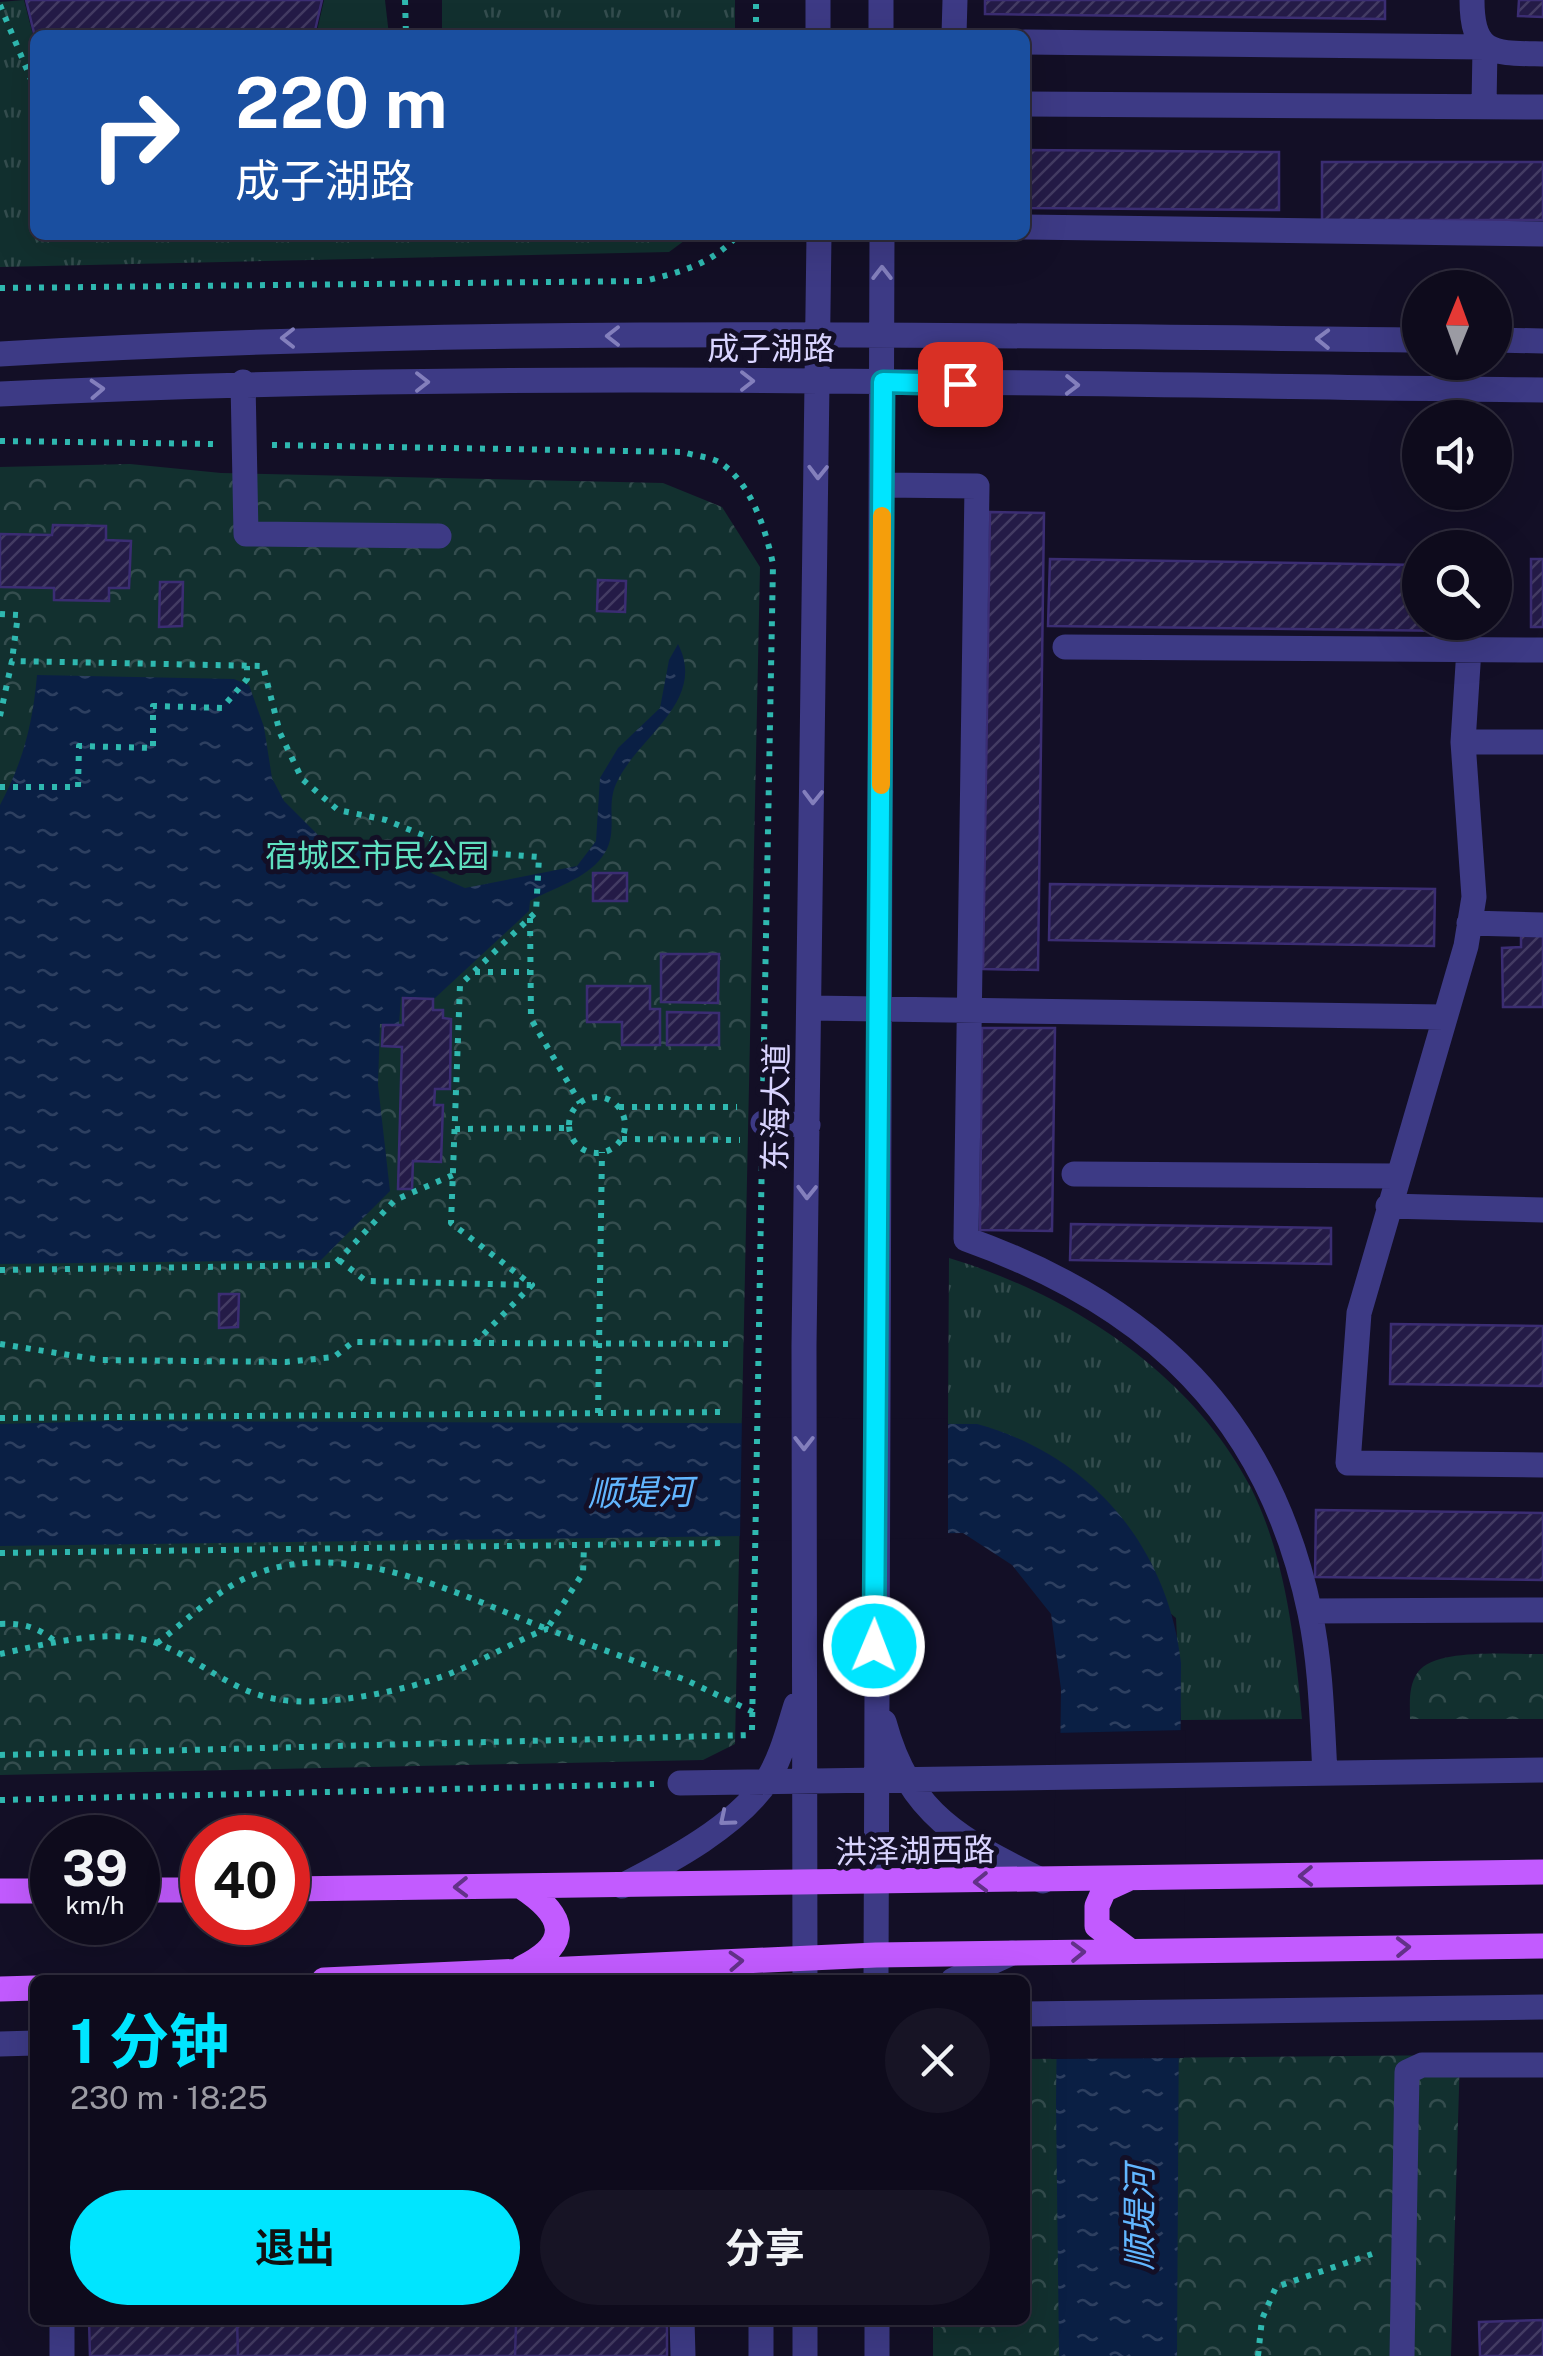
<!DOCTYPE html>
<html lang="zh">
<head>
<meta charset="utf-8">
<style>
	:root { --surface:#0e0b1c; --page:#171425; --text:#f1f3f6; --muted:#9b9ba3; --line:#2e2b3b; --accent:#00e5ff }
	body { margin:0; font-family:"Public Sans","Noto Sans SC",sans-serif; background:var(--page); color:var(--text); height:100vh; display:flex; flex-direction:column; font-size:38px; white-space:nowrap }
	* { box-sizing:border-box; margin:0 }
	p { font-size:32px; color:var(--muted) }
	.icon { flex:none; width:55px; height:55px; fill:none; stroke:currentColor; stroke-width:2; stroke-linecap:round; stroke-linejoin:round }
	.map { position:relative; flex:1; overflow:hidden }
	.details { position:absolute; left:30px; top:1975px; width:1000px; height:350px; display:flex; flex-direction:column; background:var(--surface); border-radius:15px; box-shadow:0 10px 40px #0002,0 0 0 2px var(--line) }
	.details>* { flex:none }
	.top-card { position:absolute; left:30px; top:30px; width:1000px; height:210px; border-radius:15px; box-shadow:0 10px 40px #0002,0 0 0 2px var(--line); background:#1a4fa0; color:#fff; overflow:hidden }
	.needle { width:65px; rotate:1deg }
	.buttons { position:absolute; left:1402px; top:270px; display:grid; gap:20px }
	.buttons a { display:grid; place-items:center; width:110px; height:110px; border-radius:50%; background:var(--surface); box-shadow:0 10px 40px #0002,0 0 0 2px var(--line); font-size:50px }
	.speed { position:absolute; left:30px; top:1815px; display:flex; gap:20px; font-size:50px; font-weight:700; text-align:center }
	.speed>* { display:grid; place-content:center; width:130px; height:130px; border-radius:50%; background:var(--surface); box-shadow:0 10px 40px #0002,0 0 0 2px var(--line); line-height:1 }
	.speed small { font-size:25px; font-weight:400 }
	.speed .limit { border:15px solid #d22; background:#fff; color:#111 }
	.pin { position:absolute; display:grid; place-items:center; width:85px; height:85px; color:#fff; margin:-42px; border-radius:20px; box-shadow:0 5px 15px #0006 }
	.me { position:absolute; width:110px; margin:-55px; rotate:1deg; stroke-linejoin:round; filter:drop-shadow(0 0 8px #0008) }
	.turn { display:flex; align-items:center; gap:35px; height:210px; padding:0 40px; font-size:45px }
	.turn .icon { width:130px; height:130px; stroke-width:2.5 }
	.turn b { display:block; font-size:70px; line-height:85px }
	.round { display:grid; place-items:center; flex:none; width:105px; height:105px; border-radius:52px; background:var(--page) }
	.overview { display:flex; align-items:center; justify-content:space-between; height:170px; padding:0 40px }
	h1 { font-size:60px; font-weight:700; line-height:75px; color:var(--accent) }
	.primary-button { display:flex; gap:20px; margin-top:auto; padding:20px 40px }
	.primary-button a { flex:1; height:115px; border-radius:60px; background:var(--accent); color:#111; font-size:40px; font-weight:700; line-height:115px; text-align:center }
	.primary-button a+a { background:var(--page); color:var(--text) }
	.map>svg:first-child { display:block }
</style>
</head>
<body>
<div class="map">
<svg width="1543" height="2356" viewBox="0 0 1543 2356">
	<defs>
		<pattern id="grass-tufts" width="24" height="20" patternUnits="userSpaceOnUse" patternTransform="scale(2.5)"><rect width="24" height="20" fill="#12302f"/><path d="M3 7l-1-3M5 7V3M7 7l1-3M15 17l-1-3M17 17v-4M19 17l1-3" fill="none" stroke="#344d4e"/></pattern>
		<pattern id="forest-crowns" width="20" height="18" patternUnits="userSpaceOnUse" patternTransform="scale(2.5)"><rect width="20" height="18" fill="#12302f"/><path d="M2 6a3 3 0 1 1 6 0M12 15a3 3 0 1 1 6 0" fill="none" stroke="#344d4e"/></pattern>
		<pattern id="water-ripples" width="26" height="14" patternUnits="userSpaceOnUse" patternTransform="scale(2.5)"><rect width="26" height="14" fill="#0a1f44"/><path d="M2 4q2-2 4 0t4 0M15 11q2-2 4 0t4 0" fill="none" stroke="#2d3f60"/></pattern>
		<pattern id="building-hatch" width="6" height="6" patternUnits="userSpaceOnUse" patternTransform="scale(2.5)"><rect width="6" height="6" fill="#241b47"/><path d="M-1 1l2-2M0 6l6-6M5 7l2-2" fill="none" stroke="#433b63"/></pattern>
	</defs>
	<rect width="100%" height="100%" fill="#130f26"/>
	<path fill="url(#grass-tufts)" d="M24,0L35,43V235H692L669,252L0,267V2Z
		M442,0H735V35H442Z
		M949,1258C1069,1294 1192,1373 1251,1488C1286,1558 1295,1643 1302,1719L1181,1720L1176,1618L948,1424Z"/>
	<path fill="url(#forest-crowns)" d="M130,464L221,473L663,483L722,507L760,567L735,1744L703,1760L0,1775V467Z
		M1543,1654V1719H1410C1410,1703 1408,1686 1418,1672C1437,1647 1514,1655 1543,1654Z
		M1460,2055L1451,2356H933V2320H1025V2059Z"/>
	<path fill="#12302f" d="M324,0H385L389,35H316Z"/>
	<path fill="url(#water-ripples)" d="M678,644C708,702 636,738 616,784C605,809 620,834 602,857C586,879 553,888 530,901L529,911L435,998L401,997L399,1024H380L378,1085L390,1191L321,1260L0,1264V805C23,762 33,723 37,675L234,679L249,685L264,727L272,778L284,801L320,837L397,858L465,888L577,866L596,841L600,778L618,748L660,708L669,660Z
		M109,1421L977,1424C1091,1455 1168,1547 1181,1663L1177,2356H1059L1056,2102L1061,1689L1051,1614L1012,1565L963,1533L0,1546V1424Z"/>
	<path fill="#130f26" d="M742,1417L948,1419V1538L740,1541Z
		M1186,1730L1184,2058L1051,2059L1056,1733Z"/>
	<path fill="url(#building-hatch)" stroke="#3b2d73" stroke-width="2.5" d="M26,0H322L314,35L35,37Z
		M985,0H1385V19L985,14Z
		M1519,0H1543V17L1518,16Z
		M1025,150L1279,152V210L1025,208Z
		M1322,162H1543V220H1322Z
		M990,512L1044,513L1038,970L983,969Z
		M53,525L106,526V540L131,541L129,588H109V601L54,600V588L0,587V534L52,535Z
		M1050,559L1420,565V622H1456V631L1048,626Z
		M1531,559H1543V627H1531Z
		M598,580L626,581L625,612L597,611Z
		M160,582H183L182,626L159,627Z
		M593,873H627V901H593Z
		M1050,884L1435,889L1434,946L1049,940Z
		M1521,931H1543V1007H1503L1502,948L1521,947Z
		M661,954H719L718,1003L661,1002Z
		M587,986H650V1009H660V1045H622V1022H587Z
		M403,998L433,999V1010H443V1018L451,1019L450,1089H435L434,1105H443L441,1162L413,1161L412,1189H398L402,1047L382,1046L383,1025H403Z
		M667,1012L719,1013V1045H667Z
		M982,1028H1055L1052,1231L980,1230Z
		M1071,1224L1331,1228V1264L1070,1260Z
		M219,1294H239L238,1327L219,1328Z
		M1391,1324L1543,1326V1386L1390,1384Z
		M1316,1510L1543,1513V1580L1315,1577Z
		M89,2320H237L238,2356H90Z
		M237,2320H474V2325H516L515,2356H238Z
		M1543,2320V2356H1480L1479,2322Z
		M516,2325L667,2326V2356H515Z"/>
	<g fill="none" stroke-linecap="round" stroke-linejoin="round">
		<path stroke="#2fb8b0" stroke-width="6" stroke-dasharray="5 8" stroke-linecap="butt" d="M405,0L406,35
			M0,5L35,89
			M756,35V0
			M0,288L644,281C681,272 712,264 738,235
			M0,441L214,444
			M272,445L683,452C694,456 713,457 722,464C752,485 766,531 773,564L763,1095
			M0,614L18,615L12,660
			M0,716L12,661L263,666L280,733L302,779L338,810L386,820L461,851L539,857L536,912L460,985L451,1223L532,1285L475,1343L353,1342L334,1357L286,1362L101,1360L0,1344
			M0,787H78L79,746L153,748V706L222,708L247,679V666
			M530,918L531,1019L580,1103
			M475,972H529
			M569 1125a28 28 0 1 1 56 0a28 28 0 1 1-56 0Z
			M619,1107H737
			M455,1129L569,1128
			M622,1139L740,1140
			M339,1260L366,1281L531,1285
			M0,1270L334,1265L395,1200L453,1175
			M476,1343L733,1344
			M598,1413L602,1152
			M0,1418L727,1412
			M0,1553L724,1543
			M0,1624C23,1623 38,1627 56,1642
			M157,1643C188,1620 220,1586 258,1573C352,1539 460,1595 547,1629L583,1573L584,1545
			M0,1654C47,1644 112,1626 159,1644C200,1660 232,1692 276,1699C323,1708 405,1691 449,1674C482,1661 513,1642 547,1629L686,1680L753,1712
			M752,1730L762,1152
			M0,1755L751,1735
			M0,1800L654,1784
			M1258,2356L1262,2319L1276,2287L1372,2254"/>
		<path stroke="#3d3a85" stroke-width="25" d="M818,0V35
			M881,0V35
			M1472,0C1472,56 1494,53 1543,54
			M954,35L955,0
			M1025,42L1485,47L1484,106
			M1025,104L1543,107
			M1025,227L1543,234
			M1495,340L1543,341
			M0,354C473,326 947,335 1420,340
			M243,382L246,534L439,536
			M0,394C514,369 1029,384 1543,390
			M882,485L977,486L966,1239C1151,1305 1269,1416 1310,1613C1321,1665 1322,1720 1325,1773
			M1065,647L1543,650
			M1469,649L1463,742L1474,897L1466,946L1359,1313L1348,1463L1543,1465
			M1463,742H1543
			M1469,923L1543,925
			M810,1008L1444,1017
			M763,1123L808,1125
			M1074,1174L1396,1176
			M1388,1206L1543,1210
			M1310,1611L1543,1610
			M884,1722C909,1815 962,1841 1043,1881
			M680,1783L1543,1770
			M622,1886C669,1862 739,1825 768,1779C782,1756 788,1730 796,1705
			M660,1967L704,1980
			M805,1980L804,1346L819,235
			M876,1980L882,235
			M953,1980L1012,1953
			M1025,2014L1543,2007
			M0,2044L35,2043
			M62,2320V2356
			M682,2320L683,2356
			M761,2320V2356
			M877,2320V2356
			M805,2356V2320
			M1402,2356L1407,2072L1422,2065H1543"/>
		<path stroke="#c25bff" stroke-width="25" d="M1128,1879L1104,1890L1097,1906V1926L1130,1951
			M522,1887C564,1915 574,1942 522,1968
			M288,1889L1543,1872
			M138,1890H202
			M0,1891H52
			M324,1980L876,1955L1543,1946
			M0,1989L35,1988"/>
	</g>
	<defs><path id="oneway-chevron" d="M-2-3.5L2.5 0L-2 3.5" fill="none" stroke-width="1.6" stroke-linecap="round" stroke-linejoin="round" transform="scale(2.5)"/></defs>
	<g stroke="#837fbc">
		<use href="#oneway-chevron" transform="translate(882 273) rotate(-90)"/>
		<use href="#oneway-chevron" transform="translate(613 336) rotate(180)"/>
		<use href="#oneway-chevron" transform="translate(288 338) rotate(180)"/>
		<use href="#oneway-chevron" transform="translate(1323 339) rotate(-179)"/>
		<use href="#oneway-chevron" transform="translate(747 381)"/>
		<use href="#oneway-chevron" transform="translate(422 382)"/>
		<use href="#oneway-chevron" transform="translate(1072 385) rotate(1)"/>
		<use href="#oneway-chevron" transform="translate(97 389) rotate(-3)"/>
		<use href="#oneway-chevron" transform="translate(818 472) rotate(91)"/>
		<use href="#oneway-chevron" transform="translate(813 797) rotate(91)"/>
		<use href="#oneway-chevron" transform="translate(807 1192) rotate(91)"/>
		<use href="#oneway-chevron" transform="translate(804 1443) rotate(90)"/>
		<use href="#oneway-chevron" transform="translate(726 1819) rotate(140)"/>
	</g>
	<g stroke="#623188">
		<use href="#oneway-chevron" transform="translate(1306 1876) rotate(179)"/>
		<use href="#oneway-chevron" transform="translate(981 1882) rotate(179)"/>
		<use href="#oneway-chevron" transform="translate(461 1887) rotate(179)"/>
		<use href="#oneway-chevron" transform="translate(1403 1947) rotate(-1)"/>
		<use href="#oneway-chevron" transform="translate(1078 1952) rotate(-1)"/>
		<use href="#oneway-chevron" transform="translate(736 1961) rotate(-3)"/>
	</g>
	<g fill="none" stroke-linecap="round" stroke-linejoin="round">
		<g stroke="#0095a6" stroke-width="25">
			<path id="route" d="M874,1646L883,382L960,384"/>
		</g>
		<use href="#route" stroke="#00e5ff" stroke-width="18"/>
		<path stroke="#f59e0b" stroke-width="18" d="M881,785L882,516"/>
	</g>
	<g text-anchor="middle" stroke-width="10" stroke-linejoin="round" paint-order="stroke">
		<g font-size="32" fill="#d9d4ff" stroke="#130f26">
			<text x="771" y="360">成子湖路</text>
			<text transform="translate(776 1107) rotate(-89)" y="11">东海大道</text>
			<text transform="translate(915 1851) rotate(-1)" y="11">洪泽湖西路</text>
		</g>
		<g font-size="32" fill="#5fe0c0" stroke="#130f26">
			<text x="377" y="867">宿城区市民公园</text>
		</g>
		<g font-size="35" font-style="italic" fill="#62b6ff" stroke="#130f26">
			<text transform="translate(640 1493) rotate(-1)" y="12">顺堤河</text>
			<text transform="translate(1140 2218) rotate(-90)" y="12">顺堤河</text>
		</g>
	</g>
</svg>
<div class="buttons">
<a><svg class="needle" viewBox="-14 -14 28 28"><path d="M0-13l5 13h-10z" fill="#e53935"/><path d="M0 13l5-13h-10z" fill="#9b9ba3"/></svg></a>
<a><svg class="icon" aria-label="sound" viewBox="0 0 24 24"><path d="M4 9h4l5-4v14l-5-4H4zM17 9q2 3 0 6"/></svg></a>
<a><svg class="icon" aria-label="search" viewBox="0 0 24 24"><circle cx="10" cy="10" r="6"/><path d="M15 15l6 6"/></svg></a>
</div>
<div class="speed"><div>39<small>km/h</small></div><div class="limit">40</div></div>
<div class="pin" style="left:960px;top:384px;background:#d93025"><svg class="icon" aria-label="arrive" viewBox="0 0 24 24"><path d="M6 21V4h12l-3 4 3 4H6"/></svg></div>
<svg class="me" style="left:874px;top:1646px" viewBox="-20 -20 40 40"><circle r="17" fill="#00e5ff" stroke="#fff" stroke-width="3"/><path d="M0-11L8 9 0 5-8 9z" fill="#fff"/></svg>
<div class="top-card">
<div class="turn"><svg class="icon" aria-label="right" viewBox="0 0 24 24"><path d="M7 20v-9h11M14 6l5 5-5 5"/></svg><div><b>220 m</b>成子湖路</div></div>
</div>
<section class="details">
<div class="overview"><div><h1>1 分钟</h1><p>230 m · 18:25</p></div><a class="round"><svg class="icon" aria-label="close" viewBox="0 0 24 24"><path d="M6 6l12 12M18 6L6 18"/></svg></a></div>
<div class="primary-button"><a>退出</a><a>分享</a></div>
</section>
</div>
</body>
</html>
